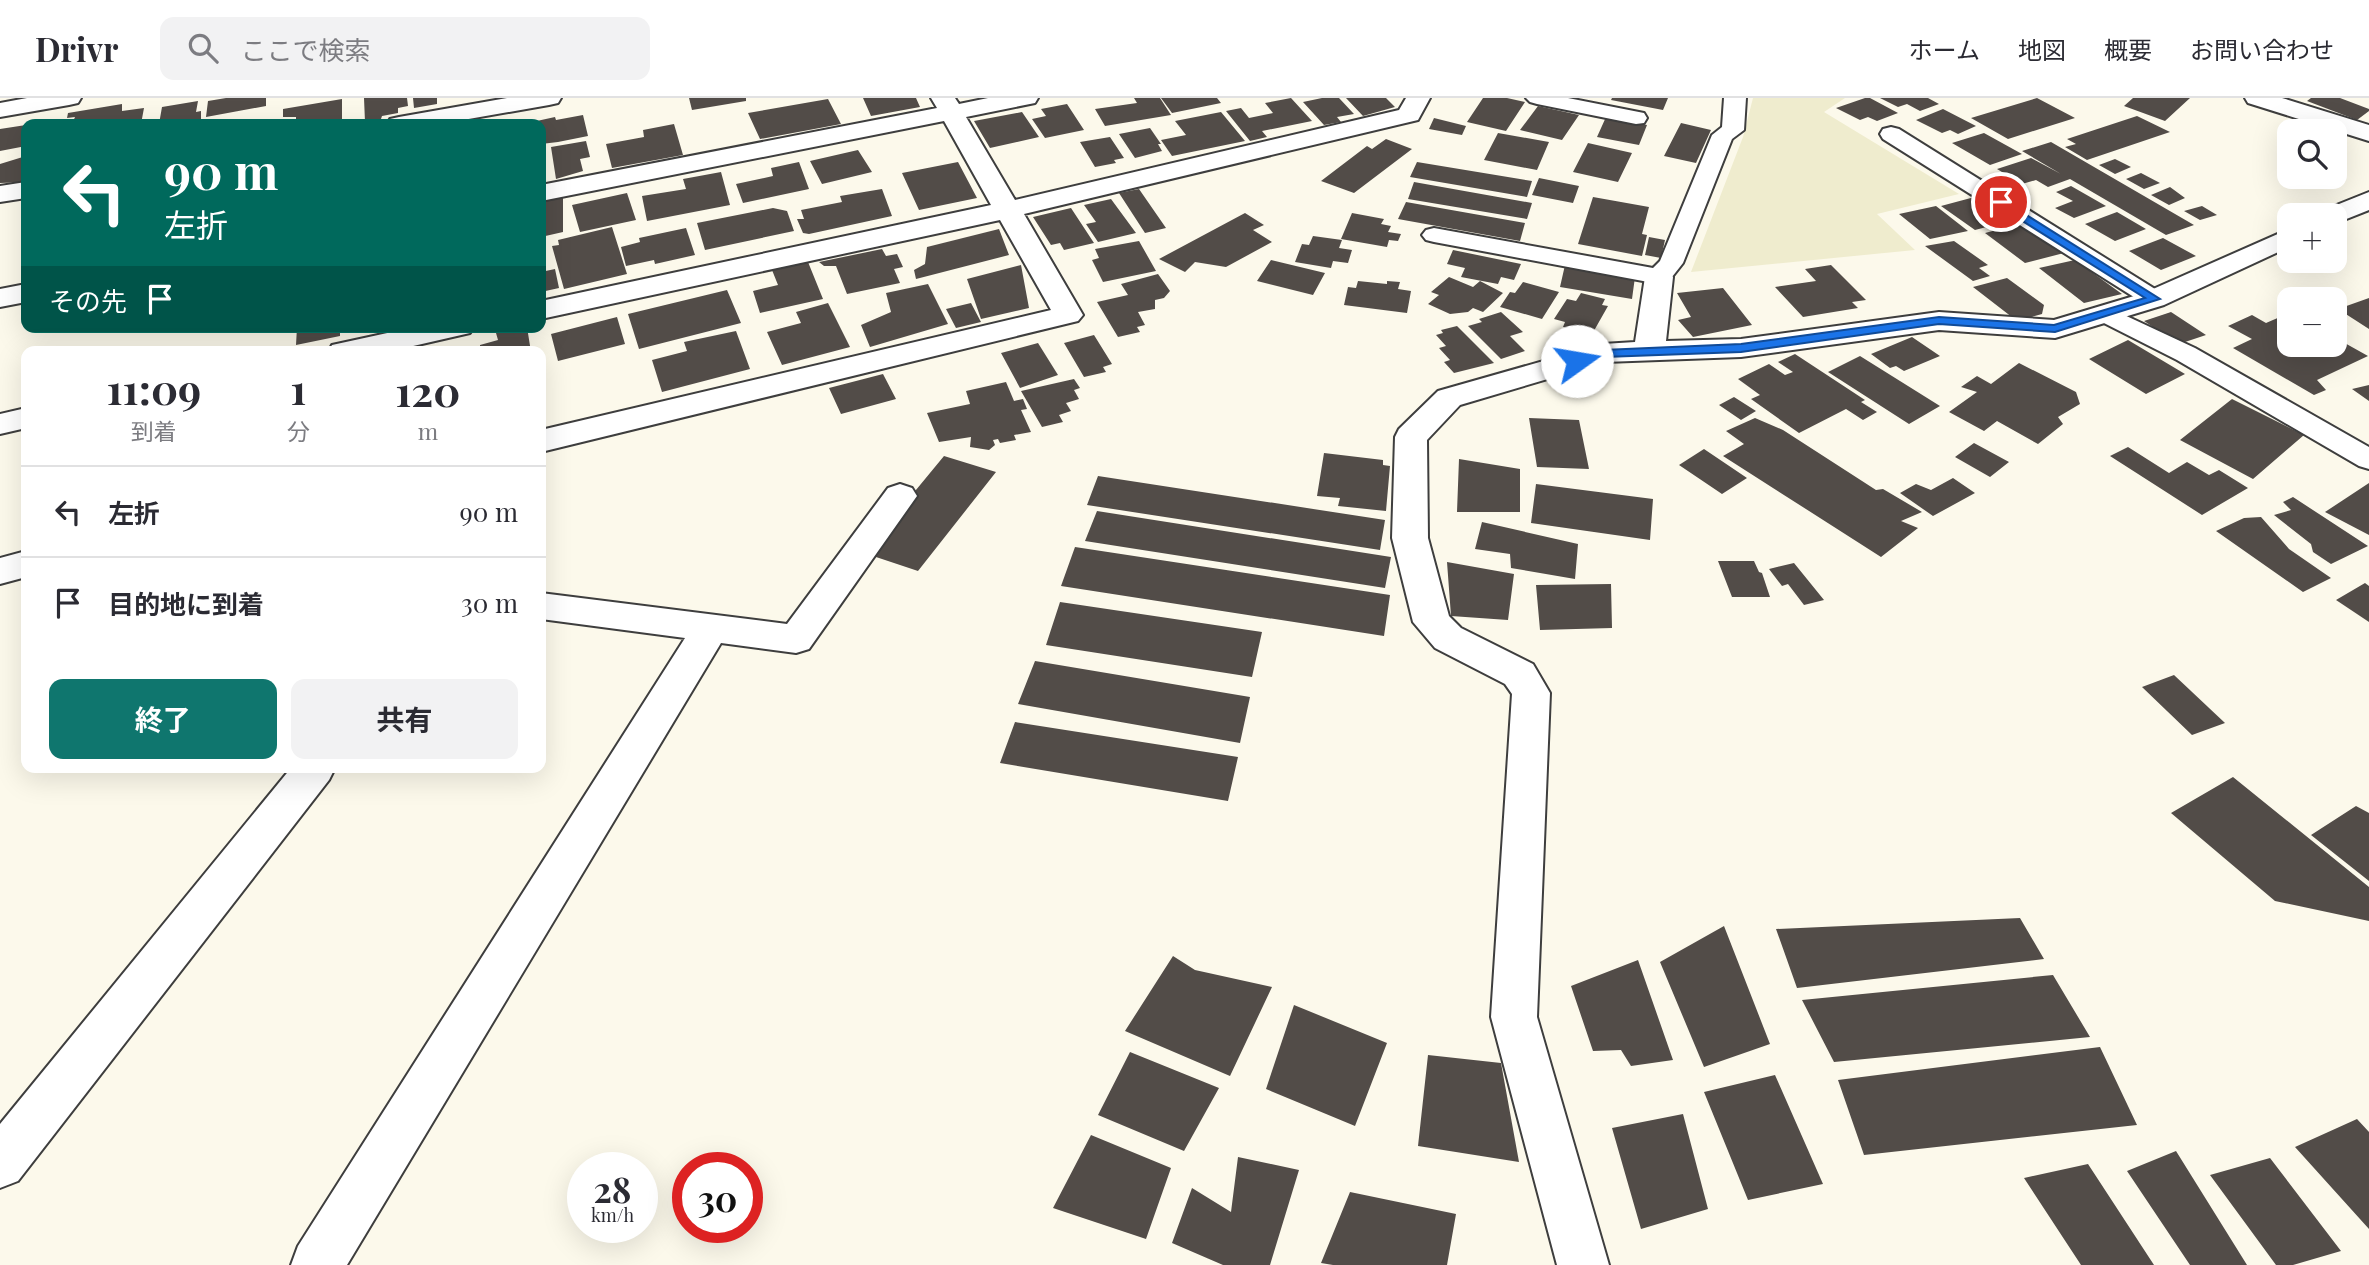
<!DOCTYPE html>
<html lang="ja">
<head>
<meta charset="utf-8">
<style>
	:root { --surface:#fff; --page:#f2f2f3; --text:#2b2b33; --muted:#7c7c81; --line:#e1e1e2; --accent:#0f766e }
	body { margin:0; font-family:"Playfair Display","Noto Sans JP",serif; background:var(--page); color:var(--text); height:100vh; display:flex; flex-direction:column; font-size:26px; white-space:nowrap }
	* { box-sizing:border-box; margin:0 }
	p { font-size:23px; color:var(--muted) }
	.icon { flex:none; width:38px; height:38px; fill:none; stroke:currentColor; stroke-width:2; stroke-linecap:round; stroke-linejoin:round }
	.map { position:relative; flex:1; overflow:hidden }
	.panel { position:absolute; left:21px; top:248px; width:525px; height:427px; display:flex; flex-direction:column; background:var(--surface); border-radius:14px; box-shadow:0 7px 28px #0002 }
	.panel>* { flex:none }
	.hud { position:absolute; left:21px; top:21px; width:525px; height:214px; border-radius:14px; box-shadow:0 7px 28px #0002; background:#00695c; color:#fff; overflow:hidden }
	.controls { position:absolute; left:2277px; top:21px; display:grid; gap:14px }
	.controls a { display:grid; place-items:center; width:70px; height:70px; border-radius:14px; background:var(--surface); box-shadow:0 7px 28px #0002; font-size:35px }
	.speed { position:absolute; left:567px; top:1054px; display:flex; gap:14px; font-size:35px; font-weight:700; text-align:center }
	.speed>* { display:grid; place-content:center; width:91px; height:91px; border-radius:50%; background:var(--surface); box-shadow:0 7px 28px #0002; line-height:1 }
	.speed small { font-size:18px; font-weight:400 }
	.speed .limit { border:10px solid #d22; background:#fff; color:#111 }
	.pin { position:absolute; display:grid; place-items:center; width:60px; height:60px; color:#fff; margin:-30px; border:4px solid #fff; border-radius:50%; box-shadow:0 2px 7px #0007 }
	.me { position:absolute; width:77px; margin:-38px; rotate:77deg; stroke-linejoin:round; filter:drop-shadow(0 0 5px #0008) }
	.turn { display:flex; align-items:center; gap:24px; height:147px; padding:0 28px; font-size:32px }
	.turn .icon { width:91px; height:91px; stroke-width:2.5 }
	.turn b { display:block; font-size:49px; line-height:60px }
	.then { display:flex; align-items:center; height:66px; padding:0 28px; background:#0003; gap:14px; font-size:26px }
	.eta { display:flex; justify-content:space-evenly; align-items:center; height:119px; text-align:center }
	.eta b { font-size:42px; font-weight:700; line-height:49px }
	.primary-button { display:flex; gap:14px; margin-top:auto; padding:14px 28px }
	.primary-button a { flex:1; height:80px; border-radius:14px; background:var(--accent); color:#fff; font-size:28px; font-weight:700; line-height:80px; text-align:center }
	.primary-button a+a { background:var(--page); color:var(--text) }
	ul { padding:0; list-style:none }
	li { display:flex; align-items:center; gap:21px; height:91px; padding:0 28px; border-top:2px solid var(--line) }
	li div { flex:1 }
	li b { display:block; font-size:26px }
	li em { font-style:normal }
	header { display:flex; align-items:center; gap:42px; box-sizing:border-box; height:98px; padding:0 35px; background:var(--surface); border-bottom:2px solid var(--line) }
	header strong { font-size:33px }
	nav { display:flex; gap:38px; margin-inline-start:auto; font-size:24px }
	.search { width:490px; height:63px; background:var(--page); display:flex; align-items:center; gap:18px; box-sizing:border-box; padding:0 24px; border-radius:14px; color:var(--muted); font-size:26px }
	.map>svg:first-child { display:block }
</style>
</head>
<body>
<header>
<strong>Drivr</strong>
<div class="search"><svg class="icon" aria-label="search" viewBox="0 0 24 24"><circle cx="10" cy="10" r="6"/><path d="M15 15l6 6"/></svg>ここで検索</div>
<nav><a>ホーム</a><a>地図</a><a>概要</a><a>お問い合わせ</a></nav>
</header>
<div class="map">
<svg width="2369" height="1167" viewBox="0 0 2369 1167">
	<rect width="100%" height="100%" fill="#fcf9eb"/>
	<path fill="#efecce" d="M1753,0H1845L1824,14L1959,96L1877,116L1915,152L1691,174L1743,39Z"/>
	<path fill="#524c48" d="M226,0H266V8L206,19L208,3Z
		M364,0H407L408,8L398,10V15L382,18L381,21L365,24Z
		M413,0H437V6L414,10Z
		M689,0H746V3L692,12Z
		M863,0H916L920,9L871,18Z
		M1134,0H1160L1171,17L1105,28L1095,11L1137,5Z
		M1161,0H1217L1221,5L1172,15Z
		M1291,0L1312,23L1262,33L1267,39L1250,43L1226,13L1241,10L1249,20L1273,15L1265,5Z
		M1322,0H1339L1354,16L1337,19L1341,24L1324,27L1303,4Z
		M1346,0H1386L1395,9L1363,18Z
		M1483,0H1507L1525,4L1506,33L1467,24Z
		M1612,0H1668L1663,12L1611,2Z
		M1865,0H1870L1898,15L1877,23L1868,19L1860,22L1836,10Z
		M1880,0H1928L1939,6L1920,13L1907,6L1898,9Z
		M2037,0L2075,20L2008,41L1971,20Z
		M2133,0H2190L2165,23L2124,8Z
		M2311,0H2340L2369,11V13L2357,22L2307,3Z
		M342,1V26H296V19H283V11Z
		M828,1L841,26L760,41L748,15Z
		M198,3L196,14L201,13V21L159,26L162,9Z
		M122,6V13L144,10L141,26H72L75,19L67,20L68,15Z
		M1067,6L1084,32L1045,40L1032,21L1046,18L1041,11Z
		M1538,8L1579,17L1562,42L1520,32Z
		M1943,11L1976,28L1958,36L1950,32L1942,35L1916,22Z
		M1022,14L1039,39L990,50L974,23Z
		M1221,14L1245,43L1172,58L1161,42L1186,37L1175,23Z
		M583,17L588,38L558,44L541,46V26H523L555,19L556,22Z
		M2137,18L2170,34L2087,62L2065,49L2076,46L2067,41Z
		M1606,19L1647,27L1639,47L1597,39Z
		M1434,20L1466,28L1462,37L1429,31Z
		M1681,25L1711,32L1696,65L1664,58Z
		M674,26L683,57L612,70L606,46L644,39L643,32Z
		M26,27V48L0,53V31Z
		M1150,30L1161,46H1158L1162,53L1135,60L1119,36Z
		M1498,35L1549,44L1537,72L1484,62Z
		M1984,35L2022,56L1990,67L1952,45Z
		M1110,39L1124,60L1114,62L1116,65L1095,69L1080,44Z
		M1386,41L1412,51L1354,95L1321,83L1367,48L1372,51Z
		M586,43L590,59L580,61L583,73L556,81L551,49Z
		M2051,44L2194,127L2166,137L2070,81L2048,89L2036,82L2022,86L1997,71L2031,60L2061,76L2022,53Z
		M1588,45L1632,55L1618,84L1573,74Z
		M858,52L872,74L822,86L810,63Z
		M26,58V84L0,85V66Z
		M2115,61L2131,69L2115,76L2099,67Z
		M799,64L809,91L743,105L736,86L773,78L771,70Z
		M958,64L977,100L919,112L902,75Z
		M1417,64L1532,83L1527,99L1410,79Z
		M721,74L730,107L647,123L642,98L686,91L683,81Z
		M2141,75L2160,85L2144,91L2126,81Z
		M1539,80L1579,88L1573,105L1532,97Z
		M1414,84L1532,105L1527,121L1408,101Z
		M2071,88L2106,108L2074,120L2055,110L2073,103L2056,94Z
		M2170,89L2185,100L2169,107L2151,97Z
		M882,91L892,118L809,136L803,135L797,121H804L801,112L842,104L840,98Z
		M1139,91L1166,130L1145,135L1119,95Z
		M627,95L636,122L580,134L572,107Z
		M1982,97L2017,121L1975,132L1941,108Z
		M563,99V134L541,139V104Z
		M1593,99L1649,109L1642,136L1647,137L1642,158L1578,146Z
		M1111,101L1136,135L1098,144L1086,126L1096,124L1084,107Z
		M1406,104L1525,125L1520,143L1398,121Z
		M1936,108L1968,133L1930,141L1899,116Z
		M2202,108L2217,117L2200,122L2184,113Z
		M773,110L787,113L794,133L705,152L697,125Z
		M1071,110L1094,145L1064,152L1060,145L1051,147L1033,119Z
		M2117,114L2146,131L2115,143L2085,126Z
		M1245,115L1264,127L1253,132L1272,144L1226,169L1195,164L1185,174L1159,161Z
		M1352,115L1384,121L1381,126L1391,128L1388,134L1401,136L1398,143L1389,142L1387,149L1341,141Z
		M2023,125L2064,155L2025,165L1985,135Z
		M612,129L627,176L564,191L552,148L559,147L558,142Z
		M686,130L695,157L655,166L654,162L626,168L621,149L640,144L639,140Z
		M999,131L1009,157L916,181L914,172L925,166L927,149Z
		M1313,138L1342,142L1339,150L1352,152L1348,165L1333,163L1331,170L1295,164L1302,146L1309,147Z
		M1649,139L1665,142L1661,160L1645,157Z
		M2163,140L2196,158L2161,172L2129,153Z
		M1139,143L1156,173L1103,184L1092,162L1099,160L1095,151Z
		M1954,143L1988,167L1979,170L1990,178L1973,183L1925,148Z
		M882,151L886,158L897,156L903,169L894,171L900,185L847,196L836,168H824L819,164Z
		M1453,152L1521,166L1514,182L1501,179L1498,186L1461,179L1465,170L1447,166Z
		M1271,162L1325,175L1313,197L1257,183Z
		M2075,162L2122,196L2084,205L2039,170Z
		M808,164L823,201L760,215L753,193L778,187L772,172Z
		M1021,167L1029,210L981,221L967,181Z
		M1565,167L1635,179L1632,201L1560,189Z
		M1831,167L1866,202L1852,204L1858,210L1803,219L1775,189L1816,183L1805,171Z
		M555,171L559,190L541,194V174Z
		M1158,176L1170,193L1164,200L1155,202V211L1138,214L1145,227L1137,229L1140,234L1118,239L1097,204L1128,197L1121,186Z
		M1449,179L1473,189L1480,183L1503,195L1483,214L1473,210L1468,214L1450,216L1428,206L1439,197L1431,194Z
		M2007,180L2044,207L2042,216L2017,223L1973,189Z
		M1358,183L1387,186V183L1400,184L1398,191L1411,193L1407,215L1344,207L1348,189L1356,190Z
		M1523,184L1559,194L1542,221L1500,209L1510,194L1515,195Z
		M928,186L948,226L870,249L861,227L891,214L886,195Z
		M1723,190L1752,227L1693,239L1678,222L1691,219L1677,195Z
		M727,192L741,225L639,251L628,216Z
		M1581,195L1605,201L1602,207L1608,208L1591,238L1563,229L1565,224L1554,221L1567,201L1576,203Z
		M2369,200V231L2338,211Z
		M828,205L850,249L782,267L767,234L801,225L796,214Z
		M971,205L981,224L956,230L946,211Z
		M1501,214L1523,234L1510,238L1525,253L1501,261L1468,228L1482,224L1479,221Z
		M2171,214L2206,237L2179,246L2144,223Z
		M2289,215V247H2334V239L2368,258L2317,282L2326,292L2314,297L2233,250L2252,241L2228,228L2252,217L2266,225Z
		M617,219L625,246L558,263L551,236Z
		M1457,228L1494,265L1454,275L1444,264L1450,262L1439,250L1446,248L1436,237L1443,235L1441,232Z
		M297,229H340V238L296,247Z
		M527,229L531,254H480V247L498,242L496,235Z
		M736,233L750,271L662,294L652,262L687,253L684,244Z
		M1094,237L1112,266L1103,269L1106,274L1084,279L1064,245Z
		M1912,239L1940,258L1904,273L1896,268L1890,270L1871,256Z
		M2128,242L2185,276L2146,296L2089,261Z
		M1038,245L1058,277L1020,290L1001,255Z
		M1795,256L1865,302L1861,304L1877,314L1863,322L1846,311L1799,335L1751,301L1760,297L1738,281L1769,266L1785,277L1793,274L1778,264Z
		M1860,258L1940,308L1909,326L1828,274Z
		M2019,265L2076,294L2080,306L2058,319L2063,326L2038,346L1997,323L1984,333L1949,314L1977,294L1961,289L1977,278L1991,286Z
		M883,276L896,301L841,316L829,290Z
		M1074,281L1080,290L1074,292L1079,301L1066,305L1071,313L1059,317L1063,324L1042,329L1021,293Z
		M1006,284L1014,303L1023,301L1027,311L1021,312L1031,334L1014,337L1016,342L1000,345L998,341L993,342L995,347L989,352L970,349L971,339L939,344L927,315L970,306L966,293Z
		M2369,287V303L2352,291Z
		M1734,299L1756,313L1741,322L1719,307Z
		M2232,301L2304,337L2253,381L2180,342Z
		M1529,320L1579,322L1589,371L1537,369Z
		M1755,320L1783,332L1876,392L1883,391L1922,414L1901,423L1918,430L1881,459L1723,358L1744,346L1726,333Z
		M1974,345L2009,364L1990,379L1955,359Z
		M2128,349L2169,375L2187,364L2209,377L2219,372L2248,390L2202,417L2110,358Z
		M1704,351L1747,380L1722,396L1679,367Z
		M1324,355L1383,362V367L1390,368L1386,413L1338,408L1340,400L1317,398Z
		M944,358L996,374L918,473L864,455Z
		M1459,361L1520,371V414H1457Z
		M1098,378L1385,422L1380,452L1087,407Z
		M1953,380L1975,395L1933,418L1900,395L1916,386L1931,392Z
		M2369,385V437L2325,414Z
		M1536,386L1653,401L1650,442L1531,425Z
		M2293,399L2368,448L2331,466L2313,454L2311,446L2274,417L2291,412L2283,404Z
		M1097,413L1391,459L1385,490L1085,443Z
		M2261,419L2289,451L2331,480L2303,494L2216,433L2244,420Z
		M1482,424L1578,446L1575,481L1511,470L1510,456L1475,451Z
		M1075,449L1390,497L1384,538L1061,488Z
		M1718,463H1754L1759,474L1762,475L1770,499H1732Z
		M1447,464L1514,476L1508,522L1451,518Z
		M1794,465L1824,502L1804,507L1788,486L1782,488L1769,471Z
		M2365,485L2369,488V524L2336,502Z
		M1611,486L1612,530L1540,532L1536,487Z
		M1060,504L1262,534L1252,579L1046,547Z
		M1035,563L1250,599L1240,645L1018,606Z
		M2174,577L2225,625L2192,637L2142,589Z
		M1015,624L1238,659L1228,703L1000,665Z
		M2233,679L2369,789V823L2275,803L2171,715Z
		M2356,708L2369,715V783L2311,737Z
		M2020,820L2044,861L1797,890L1776,831Z
		M1724,828L1770,946L1704,969L1660,864Z
		M1173,858L1195,872L1272,889L1230,978L1125,933Z
		M1638,862L1673,962L1631,968L1621,952L1593,953L1571,888Z
		M2053,877L2090,939L1834,964L1802,902Z
		M1294,907L1387,945L1355,1028L1266,991Z
		M2100,949L2137,1027L1864,1057L1838,982Z
		M1130,954L1219,990L1184,1053L1098,1017Z
		M1428,957L1501,965L1519,1064L1418,1048Z
		M1775,977L1823,1086L1748,1102L1704,994Z
		M1683,1016L1708,1111L1641,1131L1612,1030Z
		M2357,1021L2369,1034V1131L2295,1049Z
		M1091,1037L1171,1070L1146,1141L1053,1110Z
		M2176,1053L2247,1167H2190L2127,1073Z
		M1238,1059L1299,1072L1270,1167H1223L1172,1145L1192,1090L1231,1114Z
		M2270,1060L2341,1153L2293,1167H2276L2210,1077Z
		M2088,1066L2154,1167H2081L2024,1080Z
		M1350,1094L1456,1116L1447,1167H1333L1321,1165Z"/>
	<g fill="none" stroke-linecap="round" stroke-linejoin="round">
		<g stroke="#3e3e3e" stroke-width="4">
			<path id="lane" d="M1526,0H1568L1644,15L1647,20L1644,25L1636,26L1537,6L1530,4Z
				M1724,0H1746L1744,32L1732,41L1683,165L1668,184L1659,186L1434,144L1426,142L1422,137L1426,132L1434,130L1653,170L1660,163L1712,37L1722,29Z
				M1891,29L1899,31L2163,196L2167,201L2163,206L2154,209L2145,206L1883,41L1880,36L1883,31Z
				M2105,208L2195,250L2369,349V371L2359,368L2177,262L2096,221L2092,216L2096,211Z"/>
		</g>
		<g stroke="#3e3e3e" stroke-width="4">
			<path id="street" d="M27,0H81L78,5L69,7L0,19V5Z
				M507,0H561L558,5L549,7L440,26H387L390,21L399,19Z
				M931,0H955L959,6L988,0H1038L1035,5L966,19L1015,102L1399,12L1406,0H1430L1418,22L1024,116L1083,217L1078,223L541,354V332L1051,212L1000,122L541,221V203L991,107L944,23L541,103V87L937,10Z
				M2245,0H2282L2369,27V43L2248,5Z
				M26,84V100L0,104V88Z
				M2369,94V112L2334,126V117H2321L2324,112Z
				M2289,131V149L2164,207L2055,240L1939,232L1741,259L1605,264L1460,307L1427,342L1428,440L1449,518L1461,530L1533,566L1550,595L1537,919L1609,1167H1557L1491,919L1512,596L1505,586L1435,550L1413,524L1392,440L1395,339L1399,331L1438,293L1603,246L1635,244L1645,179L1649,173L1659,170L1669,173L1673,179L1666,243L1741,241L1939,214L2054,222L2144,195Z
				M26,186V204L0,209V191Z
				M415,229H474L470,235L387,254H328L332,247Z
				M26,310V330L0,336V316Z
				M900,386L912,390L917,398L809,551L796,555L721,545L347,1167H291L298,1148L685,540L541,521V495L787,526L888,390Z
				M26,453V479L0,486V460Z
				M291,670H335L329,682L18,1083L0,1090V1026Z"/>
		</g>
		<use href="#lane" fill="#fff" fill-rule="evenodd"/>
		<use href="#street" fill="#fff" fill-rule="evenodd"/>
	</g>
	<path fill="#1a73e8" stroke="#114b97" stroke-width="2" d="M2001,101L2160,201L2055,234L1939,226L1741,254L1604,259L1577,267L1571,263L1603,252L1741,246L1939,219L2054,227L2145,200L1997,107L1995,104Z"/>
</svg>
<div class="controls">
<a><svg class="icon" aria-label="search" viewBox="0 0 24 24"><circle cx="10" cy="10" r="6"/><path d="M15 15l6 6"/></svg></a>
<a>+</a>
<a>−</a>
</div>
<div class="speed"><div>28<small>km/h</small></div><div class="limit">30</div></div>
<div class="pin" style="left:2001px;top:104px;background:#d93025"><svg class="icon" aria-label="arrive" viewBox="0 0 24 24"><path d="M6 21V4h12l-3 4 3 4H6"/></svg></div>
<svg class="me" style="left:1577px;top:263px" viewBox="-20 -20 40 40"><circle r="19" fill="#fff"/><path d="M0-13L10 11 0 6-10 11z" fill="#1a73e8"/></svg>
<div class="hud">
<div class="turn"><svg class="icon" aria-label="left" viewBox="0 0 24 24"><path d="M17 20v-9H6M10 6l-5 5 5 5"/></svg><div><b>90 m</b>左折</div></div>
<div class="then">その先<svg class="icon" aria-label="arrive" viewBox="0 0 24 24"><path d="M6 21V4h12l-3 4 3 4H6"/></svg></div>
</div>
<section class="panel">
<div class="eta">
<div><b>11:09</b><p>到着</p></div>
<div><b>1</b><p>分</p></div>
<div><b>120</b><p>m</p></div>
</div>
<ul>
<li><svg class="icon" aria-label="left" viewBox="0 0 24 24"><path d="M17 20v-9H6M10 6l-5 5 5 5"/></svg><div><b>左折</b></div><em>90 m</em></li>
<li><svg class="icon" aria-label="arrive" viewBox="0 0 24 24"><path d="M6 21V4h12l-3 4 3 4H6"/></svg><div><b>目的地に到着</b></div><em>30 m</em></li>
</ul>
<div class="primary-button"><a>終了</a><a>共有</a></div>
</section>
</div>
</body>
</html>
